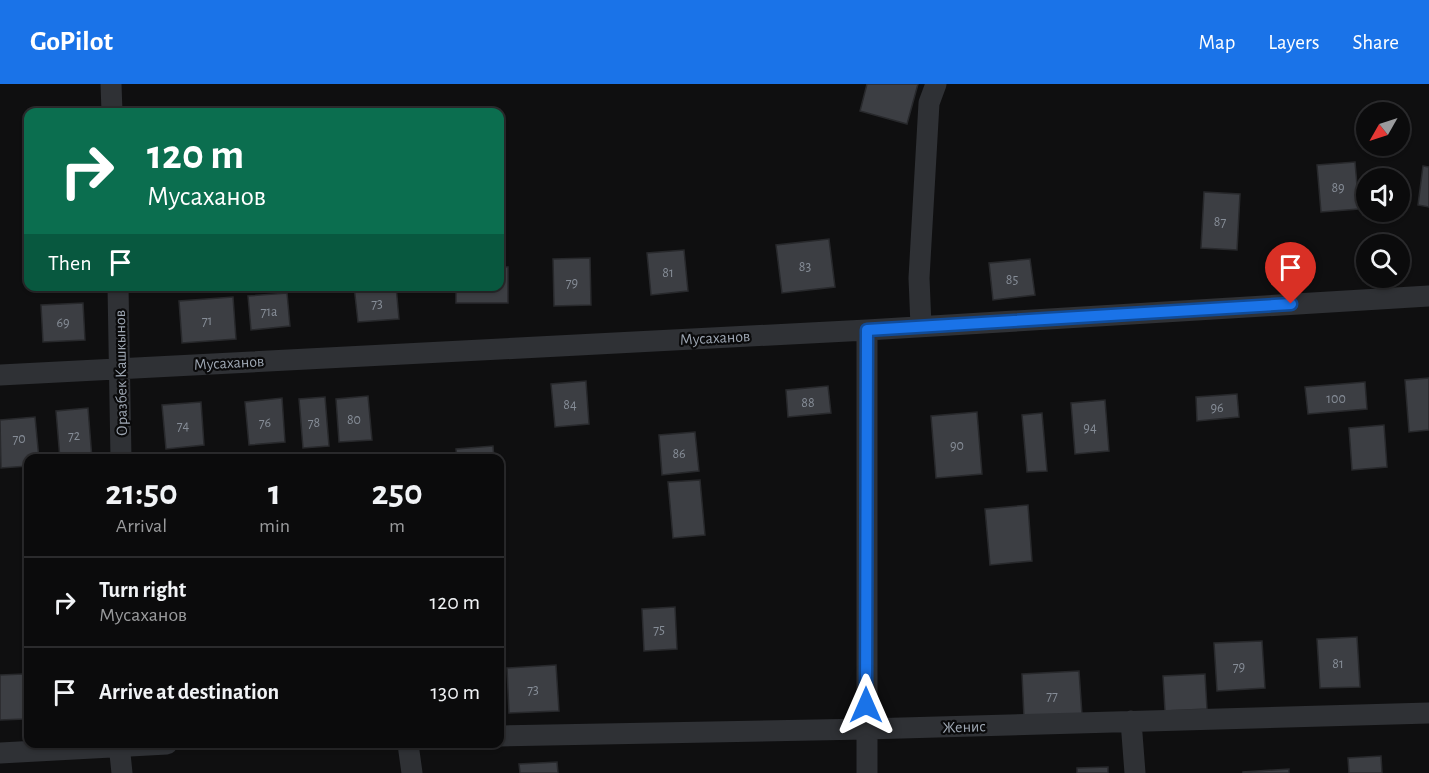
<!DOCTYPE html>
<html lang="en">
<head>
<meta charset="utf-8">
<style>
	:root { --surface:#0b0b0c; --page:#19191a; --text:#f1f3f6; --muted:#9a9b9d; --line:#2b2b2d; --accent:#1a73e8 }
	body { margin:0; font-family:"Alegreya Sans",sans-serif; background:var(--page); color:var(--text); height:100vh; display:flex; flex-direction:column; font-size:22px; white-space:nowrap }
	* { box-sizing:border-box; margin:0 }
	p { font-size:20px; color:var(--muted) }
	.icon { flex:none; width:33px; height:33px; fill:none; stroke:currentColor; stroke-width:2; stroke-linecap:round; stroke-linejoin:round }
	.map { position:relative; flex:1; overflow:hidden }
	.drawer { position:absolute; left:24px; top:370px; width:480px; height:294px; display:flex; flex-direction:column; background:var(--surface); border-radius:12px; box-shadow:0 2px 4px #0004,0 0 0 2px var(--line) }
	.drawer>* { flex:none }
	.guide { position:absolute; left:24px; top:24px; width:480px; height:183px; border-radius:12px; box-shadow:0 2px 4px #0004,0 0 0 2px var(--line); background:#0b6e4f; color:#fff; overflow:hidden }
	.needle { width:39px; rotate:231deg }
	.tools { position:absolute; left:1356px; top:18px; display:grid; gap:12px }
	.tools a { display:grid; place-items:center; width:54px; height:54px; border-radius:50%; background:var(--surface); box-shadow:0 2px 4px #0004,0 0 0 2px var(--line); font-size:30px }
	.pin { position:absolute; display:grid; place-items:center; width:51px; height:51px; color:#fff; margin:-62px -26px; border-radius:50% 50% 50% 0; rotate:-45deg; box-shadow:0 0 6px #0007 }
	.pin .icon { rotate:45deg }
	.me { position:absolute; width:66px; margin:-33px; rotate:0deg; stroke-linejoin:round; filter:drop-shadow(0 0 4px #0008) }
	.turn { display:flex; align-items:center; gap:21px; height:126px; padding:0 24px; font-size:27px }
	.turn .icon { width:78px; height:78px; stroke-width:2.5 }
	.turn b { display:block; font-size:42px; line-height:51px }
	.then { display:flex; align-items:center; height:57px; padding:0 24px; background:#0003; gap:12px; font-size:22px }
	.eta { display:flex; justify-content:space-evenly; align-items:center; height:102px; text-align:center }
	.eta b { font-size:36px; font-weight:700; line-height:42px }
	ul { padding:0; list-style:none }
	li { display:flex; align-items:center; gap:18px; height:90px; padding:0 24px; border-top:2px solid var(--line) }
	li div { flex:1 }
	li b { display:block; font-size:22px }
	li em { font-style:normal }
	header { display:flex; align-items:center; gap:36px; box-sizing:border-box; height:84px; padding:0 30px; background:var(--accent); color:#fff }
	header strong { font-size:28px }
	nav { display:flex; gap:33px; margin-inline-start:auto; font-size:21px }
	.map>svg:first-child { display:block }
</style>
</head>
<body>
<header>
<strong>GoPilot</strong>
<nav><a>Map</a><a>Layers</a><a>Share</a></nav>
</header>
<div class="map">
<svg width="1429" height="689" viewBox="0 0 1429 689">
	<rect width="100%" height="100%" fill="#0f0f10"/>
	<path fill="#3c3e43" stroke="#28292c" stroke-width="1.5" d="M867,0H918L907,40L860,27Z
		M1355,78L1359,125L1321,128L1317,81Z
		M1423,82L1429,83V123L1418,121Z
		M1204,108L1240,110L1237,166L1201,164Z
		M829,155L835,203L782,209L776,161Z
		M684,166L688,207L651,211L647,169Z
		M590,174L591,221L554,222L553,175Z
		M1030,175L1035,211L993,216L989,179Z
		M500,183H508V219H456V202H500Z
		M354,202H396L399,235L358,238Z
		M287,209L290,242L251,246L248,212Z
		M233,213L236,255L182,259L179,217Z
		M83,219L85,256L43,258L41,221Z
		M1429,294V346L1409,348L1405,296Z
		M586,297L589,340L555,343L551,300Z
		M1365,298L1367,325L1308,330L1305,303Z
		M828,302L831,329L788,333L786,306Z
		M1237,310L1239,333L1197,337L1196,313Z
		M368,312L372,356L339,358L336,315Z
		M325,313L329,362L303,364L299,315Z
		M282,314L285,358L249,361L245,318Z
		M1105,316L1109,367L1075,370L1071,319Z
		M201,318L204,361L166,365L162,321Z
		M88,324L92,375H60L56,327Z
		M977,328L982,390L936,394L931,332Z
		M1042,329L1047,387L1027,388L1022,331Z
		M35,333L39,375H28V382L1,384L0,336Z
		M1384,341L1387,383L1352,386L1349,344Z
		M695,348L699,387L662,391L659,351Z
		M493,362L494,375H457L456,365Z
		M700,396L705,451L673,454L668,398Z
		M1028,421L1032,477L990,481L985,425Z
		M675,523L677,565L644,567L642,525Z
		M1357,553L1360,603L1320,604L1317,555Z
		M1262,557L1265,604L1217,607L1214,559Z
		M556,581L559,627L509,629L507,584Z
		M1079,587L1082,631L1024,634L1022,590Z
		M23,590L25,635L0,636V591Z
		M1205,590L1207,625L1165,627L1163,592Z
		M1381,672L1382,689H1349L1348,674Z
		M557,678L558,689H520L519,680Z
		M1108,683V689H1077V684Z
		M1289,685V689H1243V688Z"/>
	<g fill="none" stroke-linecap="round" stroke-linejoin="round">
		<path stroke="#2f3135" stroke-width="21" d="M111,0L112,28
			M118,202L121,375
			M921,242L919,194L929,19L936,0
			M867,246V689
			M0,291L867,246L1429,212
			M1131,637L1135,689
			M500,652L866,645L1429,629
			M119,660L122,689
			M408,660L412,689
			M0,669L167,660"/>
	</g>
	<g fill="none" stroke-linecap="round" stroke-linejoin="round">
		<g stroke="#114b97" stroke-width="15">
			<path id="route" d="M866,621L867,246L1291,220"/>
		</g>
		<use href="#route" stroke="#1a73e8" stroke-width="10"/>
	</g>
	<g text-anchor="middle" stroke-width="4.5" stroke-linejoin="round" paint-order="stroke">
		<g font-size="14" fill="#868d97">
			<text x="1338" y="108">89</text>
			<text x="1220" y="142">87</text>
			<text x="805" y="187">83</text>
			<text x="668" y="193">81</text>
			<text x="1012" y="200">85</text>
			<text x="572" y="203">79</text>
			<text x="377" y="224">73</text>
			<text x="269" y="232">71а</text>
			<text x="207" y="241">71</text>
			<text x="63" y="243">69</text>
			<text x="1336" y="319">100</text>
			<text x="808" y="323">88</text>
			<text x="570" y="325">84</text>
			<text x="1217" y="328">96</text>
			<text x="354" y="340">80</text>
			<text x="265" y="343">76</text>
			<text x="314" y="343">78</text>
			<text x="183" y="346">74</text>
			<text x="1090" y="348">94</text>
			<text x="74" y="356">72</text>
			<text x="19" y="359">70</text>
			<text x="957" y="366">90</text>
			<text x="679" y="374">86</text>
			<text x="659" y="550">75</text>
			<text x="1338" y="584">81</text>
			<text x="1239" y="587">79</text>
			<text x="533" y="610">73</text>
			<text x="1052" y="616">77</text>
		</g>
		<g font-size="16" fill="#9ea7b3" stroke="#0a0a0b">
			<text transform="translate(715 253) rotate(-3)" y="6">Мусаханов</text>
			<text transform="translate(229 278) rotate(-3)" y="6">Мусаханов</text>
			<text transform="translate(120 289) rotate(-91)" y="6">Оразбек Кашкынов</text>
			<text transform="translate(964 642) rotate(-2)" y="6">Женис</text>
		</g>
	</g>
</svg>
<div class="tools">
<a><svg class="needle" viewBox="-14 -14 28 28"><path d="M0-13l5 13h-10z" fill="#e53935"/><path d="M0 13l5-13h-10z" fill="#9a9b9d"/></svg></a>
<a><svg class="icon" aria-label="sound" viewBox="0 0 24 24"><path d="M4 9h4l5-4v14l-5-4H4zM17 9q2 3 0 6"/></svg></a>
<a><svg class="icon" aria-label="search" viewBox="0 0 24 24"><circle cx="10" cy="10" r="6"/><path d="M15 15l6 6"/></svg></a>
</div>
<div class="pin" style="left:1291px;top:220px;background:#d93025"><svg class="icon" aria-label="arrive" viewBox="0 0 24 24"><path d="M6 21V4h12l-3 4 3 4H6"/></svg></div>
<svg class="me" style="left:866px;top:621px" viewBox="-20 -20 40 40"><path d="M0-17L14 15 0 8-14 15z" fill="#1a73e8" stroke="#fff" stroke-width="4"/></svg>
<div class="guide">
<div class="turn"><svg class="icon" aria-label="right" viewBox="0 0 24 24"><path d="M7 20v-9h11M14 6l5 5-5 5"/></svg><div><b>120 m</b>Мусаханов</div></div>
<div class="then">Then<svg class="icon" aria-label="arrive" viewBox="0 0 24 24"><path d="M6 21V4h12l-3 4 3 4H6"/></svg></div>
</div>
<section class="drawer">
<div class="eta">
<div><b>21:50</b><p>Arrival</p></div>
<div><b>1</b><p>min</p></div>
<div><b>250</b><p>m</p></div>
</div>
<ul>
<li><svg class="icon" aria-label="right" viewBox="0 0 24 24"><path d="M7 20v-9h11M14 6l5 5-5 5"/></svg><div><b>Turn right</b><p>Мусаханов</p></div><em>120 m</em></li>
<li><svg class="icon" aria-label="arrive" viewBox="0 0 24 24"><path d="M6 21V4h12l-3 4 3 4H6"/></svg><div><b>Arrive at destination</b></div><em>130 m</em></li>
</ul>
</section>
</div>
</body>
</html>
